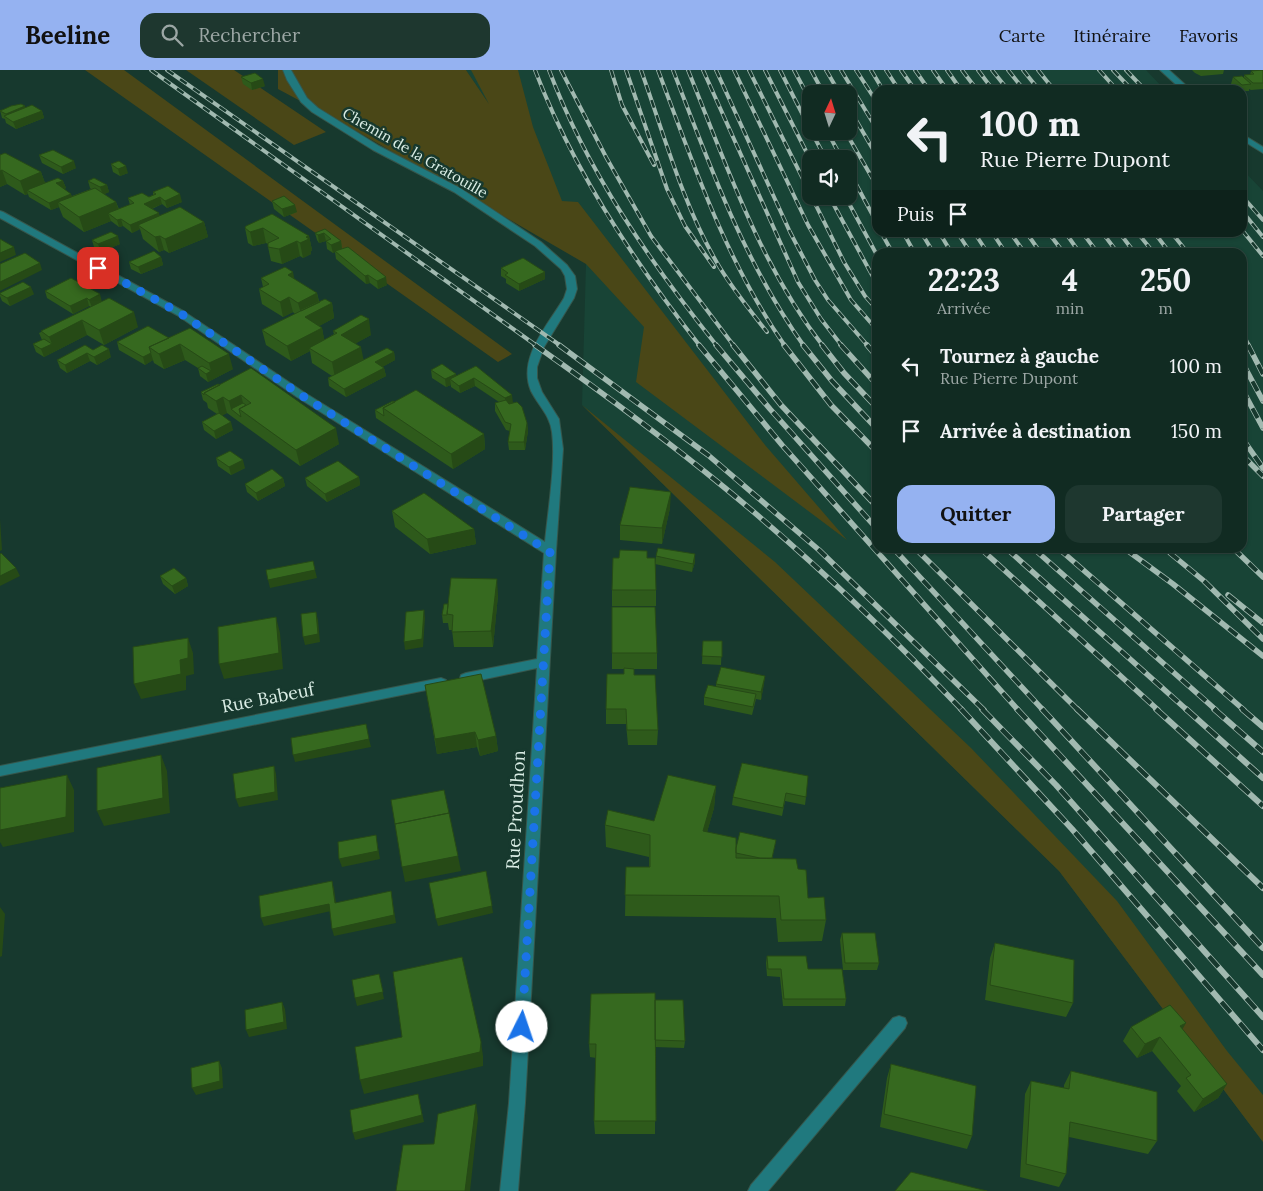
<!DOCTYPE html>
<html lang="fr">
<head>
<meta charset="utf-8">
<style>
	:root { --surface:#112b22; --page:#1e372f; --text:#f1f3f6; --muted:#9ca7a5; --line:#304740; --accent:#95b2f1 }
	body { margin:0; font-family:Lora,serif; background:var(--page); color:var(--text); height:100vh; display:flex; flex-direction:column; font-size:19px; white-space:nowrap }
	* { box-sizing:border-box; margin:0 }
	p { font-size:16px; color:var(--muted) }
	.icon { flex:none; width:28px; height:28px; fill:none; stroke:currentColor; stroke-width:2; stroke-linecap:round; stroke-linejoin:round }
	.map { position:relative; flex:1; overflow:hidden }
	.drawer { position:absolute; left:872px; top:178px; width:375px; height:305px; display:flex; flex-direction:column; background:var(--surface); border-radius:15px; box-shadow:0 1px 4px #0004,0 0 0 1px var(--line) }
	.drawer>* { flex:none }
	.banner { position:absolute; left:872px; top:15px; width:375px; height:152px; border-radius:15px; box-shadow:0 1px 4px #0004,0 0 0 1px var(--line); background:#112b22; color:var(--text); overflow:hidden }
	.needle { width:32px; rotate:4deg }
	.fabs { position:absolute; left:802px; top:15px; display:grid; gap:10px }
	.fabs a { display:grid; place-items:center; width:55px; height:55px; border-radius:10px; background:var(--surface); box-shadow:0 1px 4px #0004,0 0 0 1px var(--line); font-size:25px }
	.pin { position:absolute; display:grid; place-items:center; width:42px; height:42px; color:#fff; margin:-21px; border-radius:10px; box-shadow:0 2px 8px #0006 }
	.me { position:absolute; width:55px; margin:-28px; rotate:4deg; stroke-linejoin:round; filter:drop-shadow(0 0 4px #0008) }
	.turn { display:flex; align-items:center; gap:18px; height:105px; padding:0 25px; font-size:22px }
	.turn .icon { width:65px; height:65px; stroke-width:2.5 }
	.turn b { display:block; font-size:35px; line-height:42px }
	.then { display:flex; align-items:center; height:48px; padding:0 25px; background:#0003; gap:10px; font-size:19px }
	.eta { display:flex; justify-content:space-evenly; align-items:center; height:85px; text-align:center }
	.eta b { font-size:30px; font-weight:700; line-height:35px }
	.button { display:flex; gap:10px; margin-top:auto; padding:10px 25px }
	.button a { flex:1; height:58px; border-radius:15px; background:var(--accent); color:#111; font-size:20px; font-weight:700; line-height:58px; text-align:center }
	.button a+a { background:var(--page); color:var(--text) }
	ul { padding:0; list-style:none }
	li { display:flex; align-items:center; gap:15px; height:65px; padding:0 25px }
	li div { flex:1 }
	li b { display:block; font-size:19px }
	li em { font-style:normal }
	header { display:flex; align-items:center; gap:30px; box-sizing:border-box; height:70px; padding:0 25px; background:var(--accent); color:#111 }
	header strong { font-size:24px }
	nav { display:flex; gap:28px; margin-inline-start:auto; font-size:18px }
	.search { width:350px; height:45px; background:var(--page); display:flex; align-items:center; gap:12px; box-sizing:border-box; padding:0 18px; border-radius:15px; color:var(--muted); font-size:19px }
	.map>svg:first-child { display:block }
</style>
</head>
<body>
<header>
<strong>Beeline</strong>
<div class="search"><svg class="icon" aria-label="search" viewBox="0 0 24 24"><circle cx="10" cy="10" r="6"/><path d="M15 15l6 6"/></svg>Rechercher</div>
<nav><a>Carte</a><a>Itinéraire</a><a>Favoris</a></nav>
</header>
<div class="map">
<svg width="1263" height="1121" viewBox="0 0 1263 1121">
	<rect width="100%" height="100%" fill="#17392e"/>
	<path fill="#184436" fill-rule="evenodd" d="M466,0H1146L1165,20H878V162H1242L1243,100L1263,121V1072L1059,801L582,335L586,194L493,40ZM811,24H849V61H811ZM811,89H849V126H811ZM878,182H1242V478H878Z"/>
	<path fill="#4a4717" d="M85,0H124L512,284L498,292Z
		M186,0H234L326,62L294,75Z
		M278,0H466L489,34L471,0H518L533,57L562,131L578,132L765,375L847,470L636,312L644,257L586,194L358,62L278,19Z
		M582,335L775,492L971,678L1117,831L1227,981L1263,1025V1072L1059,801Z"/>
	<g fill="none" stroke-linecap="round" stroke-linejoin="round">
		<g stroke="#36564b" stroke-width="2">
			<path id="service" d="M899,946L905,948L907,953L905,958L768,1121H748L751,1115L893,948Z"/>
		</g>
		<g stroke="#36564b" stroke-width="2">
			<path id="minor" d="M283,0H291L307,28L318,38L379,76L460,118L541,172L567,195L575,206L577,219L574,228L544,277L537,297V308L542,322L559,349L563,379L556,481L525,1033L518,1121H500L509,1033L537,598L466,613L461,611L460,608L461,605L466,603L537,589L544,483L297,327L177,245L0,148V141L3,142L183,241L305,323L545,472C548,440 556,393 552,362C550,345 538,335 531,321C517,288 548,255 564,228L567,219L565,206L561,199L535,176L454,122L373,80L312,42L301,32L287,10Z
				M1160,0H1169L1191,20H1182Z
				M1242,64L1263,77V83L1242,70Z
				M441,608L446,610L447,613L446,616L0,706V696Z"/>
		</g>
		<use href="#service" fill="#20797e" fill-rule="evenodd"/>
		<use href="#minor" fill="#20797e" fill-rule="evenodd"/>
		<g stroke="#a1b9b0" stroke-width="4">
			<path id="rail-far2" d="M151,0L537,276
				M167,0L561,276
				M535,0C573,100 634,192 700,276
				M549,0C587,101 650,192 717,276
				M561,0L606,87L651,166L734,276
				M611,0L622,35L654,95
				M626,0L667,119L685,156L714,197
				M641,0C664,64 682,132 716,191C730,216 749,239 767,262
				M658,0C694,96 726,191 785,276
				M673,0C710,96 744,192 804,276
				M688,0C726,94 760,195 823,276
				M703,0L798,212L821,249L842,276
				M716,0L790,162L815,210L828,230L868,276
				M734,0L808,155L851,230L878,261
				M749,0L844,192L865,226L878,241
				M765,0L811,91
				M780,0L811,61
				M794,0L811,32
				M811,0L824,24
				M826,0L840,24
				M841,0L878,61
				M856,0L878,34
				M871,0L883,20
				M886,0L899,20
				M901,0L915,20
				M915,0L929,20
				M933,0L947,20
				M947,0L961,20
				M962,0L977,20
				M978,0L993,20
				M992,0L1008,20
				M1008,0L1024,20
				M1023,0L1039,20
				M1038,0L1054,20
				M1099,0L1117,20
				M1113,0L1132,20
				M1126,0L1145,20
				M849,38L878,88
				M811,61L826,89
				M827,61L842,89
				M845,61L878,118
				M849,101L878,155
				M829,126L878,216
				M845,126L878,187
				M1242,126L1263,150
				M1242,141L1263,167
				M1242,160L1263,186
				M881,162L892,182
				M903,162L914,182
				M921,162L933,182
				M939,162L951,182
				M957,162L970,182
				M974,162L987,182
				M992,162L1005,182
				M1010,162L1024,182
				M1026,162L1040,182
				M1048,162L1063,182
				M1065,162L1079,182
				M1082,162L1097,182
				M1102,162L1117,182
				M1119,162L1134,182
				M1137,162L1153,182
				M1154,162L1169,182
				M1171,162L1187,182
				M1242,262L1249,276"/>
		</g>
		<g stroke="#a1b9b0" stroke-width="5.5">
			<path id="rail-far1" d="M535,275C600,321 664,368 725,418C809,487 888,562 962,640
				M559,275L708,385L819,480L984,640
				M699,275L782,375L1018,640
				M716,275L770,339L878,460
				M733,275L781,335L878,438
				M784,275L831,335L878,383
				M803,275L832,311L878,360
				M822,275L844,303L878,339
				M841,275L878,316
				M867,275L878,288
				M1248,275L1263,304
				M1242,292L1263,331
				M1242,319L1263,358
				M1242,368L1263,398
				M1242,385L1263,406
				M893,478L1043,640
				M915,478L1078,640
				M980,478L1158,640
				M1006,478L1187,640
				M1033,478L1216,640
				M1058,478L1244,640
				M1124,478L1173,514L1263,586
				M1233,478L1263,507
				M1170,483L1204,511L1263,569
				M1228,525L1263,553"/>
		</g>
		<g stroke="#a1b9b0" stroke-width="6">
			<path id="rail" d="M961,639L1072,759L1263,980
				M982,639L1056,715L1263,947
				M1017,639L1263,905
				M1042,639L1263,878
				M1077,639L1263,818
				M1156,639L1263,736
				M1186,639L1263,708
				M1214,639L1263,682
				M1242,639L1263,657"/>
		</g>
		<use href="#rail-far2" stroke="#17392e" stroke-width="2.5" stroke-dasharray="8" stroke-linecap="butt"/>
		<use href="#rail-far1" stroke="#17392e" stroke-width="4" stroke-dasharray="11" stroke-linecap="butt"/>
		<use href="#rail" stroke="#17392e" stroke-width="4.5" stroke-dasharray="14" stroke-linecap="butt"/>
	</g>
	<path fill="#2e5a1b" d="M1192,0H1224L1223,4L1201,6L1195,3Z
		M1263,0V19L1251,20L1249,19V21H1242V20H1238L1231,14L1233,7L1244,8V5H1250L1251,1Z
		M241,7L265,16L252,20L243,14Z
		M25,38L42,41L44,48L16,59L6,53L5,49L2,48L0,40Z
		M0,85L41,102L45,113L63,111L66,118L64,119L72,126L91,119L90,118L88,111L107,115L109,122L104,124L116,132L119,139L130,135L128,128L149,127L153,125V122L182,132L167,138L162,134L152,139L159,143V146L204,152L208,167L169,183L164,180L159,182L143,169L140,159L132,163L123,156L119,157L111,151L84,162L63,147L59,137L51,140L29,127L28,124L25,125L7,114L0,117Z
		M39,85L76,98L63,104L42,93Z
		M111,94L128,103L120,106L113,102Z
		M272,131L297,142L284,147L274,139Z
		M246,156L309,166L312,180L311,181V184L303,188L300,186L282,194L271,191L268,177V174L266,173L253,176L248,173L245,158Z
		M325,159L341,171L342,179L387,215L378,219L370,213L366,214L336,189L335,182L333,183L327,179L326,171L319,173L317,170L315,163Z
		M92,170L120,174L101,182L94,177Z
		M161,187L163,195L141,204L131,199L129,192Z
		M501,198L545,209L519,221L506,213V209L501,206Z
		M261,208L295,210L317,223L319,231L332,233L334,248L319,256L322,258L324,270L334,264L333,261L371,265L356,273L363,290L394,282L395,290L382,297L384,298L386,306L346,327L329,316L328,308L332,306L312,293L310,281L291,291L266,275L262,260L295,244L293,242L283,247L262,234L259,219L263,217Z
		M45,221L102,231L138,257L104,275L87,265L44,287L36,282L33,274L42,270L39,263L91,237L89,236L73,244L47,228Z
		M0,223L34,224L10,236L2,231L0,226Z
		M169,268L233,299L208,312L200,306L198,298L185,290L164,299L154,293L153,290L145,295L119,280L117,272Z
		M93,280L111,287L97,295L90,291L67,303L60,298L57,290Z
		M476,296L513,333L509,334L527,353L528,361L525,380H509L508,372L510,361L506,360L495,341V333L499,332L475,316L460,323L451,317V315L446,317L432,308L431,300L456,304V306Z
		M218,314L339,374L300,396L227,343L222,345L233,360L216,369L204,360L202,352L217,344L208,338L207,333L203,330L201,322Z
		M395,332L484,364L485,379L453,399L376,348L375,340Z
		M216,388L245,398L231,405L218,396Z
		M359,407L360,415L327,432L307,416L305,408Z
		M283,408L285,416L258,431L247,422L245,414Z
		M670,438L662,474L620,470V455Z
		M392,441L474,459L476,474L430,484L395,457Z
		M656,486L695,492L692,502L655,494Z
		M647,488L656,520V536H612V520Z
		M160,506L186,508L188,516L175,524L163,514Z
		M498,525L493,577H454L452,560H449L448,553H443L442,545L448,534Z
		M703,571H722L721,595L702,594Z
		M612,583H657V599H634V605L658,660L657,675H628L626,654H606V639L624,604V599H612Z
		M765,606L761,630L756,629L752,645L704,635V627L716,616V614Z
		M425,615L496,666L498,681L480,686L477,677L437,684Z
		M742,693L806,727L805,735L785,731L782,746L732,735L733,727Z
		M716,716L714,738L707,762L736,778L776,770L772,788L798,799L808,828L826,850L822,871L778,872L776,848L625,846L626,797H649V787L606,777L605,755L654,751Z
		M842,863L879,893L877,900H843L840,870Z
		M995,873L1073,933L1066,947L985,930L990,888Z
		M767,886L808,899L846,929L845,936H783L780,907L767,906L766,893Z
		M655,930L685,971L684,978L655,977V1064H595L594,1051L596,988L590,987L589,974Z
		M1131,957L1182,960L1227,1014L1218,1028L1194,1042L1177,1021L1181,1016L1152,981L1137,988L1123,971Z
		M891,994L972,1066L967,1079L880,1057L887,1008Z
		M1071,1001L1157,1071L1148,1084L1069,1067L1066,1104L1059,1117L1020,1107L1025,1024L1031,1011L1064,1018V1015Z"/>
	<path fill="#264a16" d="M263,9L265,16L252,20L251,13Z
		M25,36L27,43L7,48L6,44Z
		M42,41L44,48L16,59L13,52Z
		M74,91L76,98L63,104L61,97Z
		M126,96L128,103L120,106L118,99Z
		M2,100L7,114L0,117V101Z
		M41,102L46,116L27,120L28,124L25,125L20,111Z
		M63,111L66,118L59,121L56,113Z
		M107,115L109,122L103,125L100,117Z
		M71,124L74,131L58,132L59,137L51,140L49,133Z
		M180,124L182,132L167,138L165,131Z
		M160,127L162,134L146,141L144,134Z
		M116,132L121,147L108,143L111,151L84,162L79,147Z
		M295,135L297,142L284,147L282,139Z
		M159,143L161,151L138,155L140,159L132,163L130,155Z
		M121,149L123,156L119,157L117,150Z
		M204,152L208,167L169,183L165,169Z
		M263,158L266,173L253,176L250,162Z
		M324,163L326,171L319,173L318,165Z
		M118,166L120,174L101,182L98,174Z
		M160,166L164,180L159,182L155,167Z
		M309,166L312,180L311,181V184L303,188L300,173Z
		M297,171L300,186L282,194L279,179Z
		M341,171L342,179L333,183L331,175Z
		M14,177L16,185L0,192V183Z
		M161,187L163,195L141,204L138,197Z
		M40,193L42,200L0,221V212Z
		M293,202L296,217L288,205Z
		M545,202V209L519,221V214Z
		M368,205L370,213L366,214L365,206Z
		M386,207L387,215L378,219L377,211Z
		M31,217L34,224L10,236L7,228Z
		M317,223L320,238L300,240L298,233Z
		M100,224L102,232L92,237L89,230Z
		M289,227L293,242L283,247L280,232Z
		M87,228L89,236L73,244L70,236Z
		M332,233L334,248L308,262L305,247Z
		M134,242L138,257L104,275L99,260Z
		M369,249L371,265L344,280L341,265Z
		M82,250L87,265L44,287L41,279L52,274L49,267Z
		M322,258L325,273L309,278L310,281L291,291L287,276Z
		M180,274L185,290L164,299L159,284Z
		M361,277L364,292L335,308L332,292Z
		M109,279L111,287L97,295L94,287Z
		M394,282L395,290L377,300L375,292Z
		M87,283L90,291L67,303L65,295Z
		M151,283L153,290L145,295L143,287Z
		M229,284L233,299L208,312L206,304L211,301L209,293Z
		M384,298L386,306L346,327L344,319Z
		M456,304L457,311L450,309L451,315L446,317L445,309Z
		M474,308L475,316L460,323L459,316Z
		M241,325L245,341L239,339H231L229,331Z
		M512,325L513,333L506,336L505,328Z
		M223,327L227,343L220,347L216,331L211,328Z
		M231,352L233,360L216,369L214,361Z
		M527,353L528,361L525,380L524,372Z
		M336,358L339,374L300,396L296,380Z
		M484,364L485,379L453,399L451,384Z
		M243,390L245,398L231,405L229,397Z
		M359,407L360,415L327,432L325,424Z
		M283,408L285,416L258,431L256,423Z
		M671,422L670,438L662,474V458Z
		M0,449L2,480L0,481Z
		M474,459L476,474L430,484L427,469Z
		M695,484V492L692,502L693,494Z
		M16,498L20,506L0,516V506Z
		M315,500L317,508L270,518L268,510Z
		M186,508L188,516L175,524L172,516Z
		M497,509L498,525L493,577L491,561Z
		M424,540L425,548L423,577L405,580L404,572Z
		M316,542L318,550L320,572L305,575L303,567Z
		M276,547L280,563L283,599L224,609L219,594Z
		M188,568L193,583L194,604L186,606V620L141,629L134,614L180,590Z
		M765,606L764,614L761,630V622Z
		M475,662L477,677L437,684L435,669Z
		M496,666L498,681L480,686L478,670Z
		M369,669L371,677L295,692L293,685Z
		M161,685L167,701L170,743L104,756L97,741Z
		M274,696L276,704L278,730L239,737L236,729Z
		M67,705L74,720V762L3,777L0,772V760Z
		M716,716L714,738L701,783L703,761Z
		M376,765L380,789L342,797L339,789Z
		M458,786L461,801L405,812L402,797Z
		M332,811L334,819L337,840L335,833Z
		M391,821L396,853L334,866L332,859Z
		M329,834L331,841L264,856L261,848Z
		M492,836L493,843L438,856L436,849Z
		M0,837L5,844L2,886L0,887Z
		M379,904L384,929L357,936L355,928Z
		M282,932L285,939L287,959L249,967L246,960Z
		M1186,953L1178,967L1180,956Z
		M1160,967L1152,981L1137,988L1145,974Z
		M481,972L483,986V996L364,1024L360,1010Z
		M219,991L222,998L223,1018L196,1025L192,1018Z
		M1227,1014L1218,1028L1194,1042L1203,1029Z
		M418,1024L424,1052L355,1070L353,1063Z
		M476,1034L478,1048L470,1121H465Z"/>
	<path fill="#36691f" stroke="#264a16" d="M1263,0V13H1253L1244,5L1254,4L1251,1Z
		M255,3L263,9L251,13L241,7Z
		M1242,6L1251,14L1242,15L1233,7Z
		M21,34L25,36L6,44L0,41L11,36Z
		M32,35L42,41L13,52L4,46Z
		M53,80L74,91L61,97L39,85Z
		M5,83L41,102L20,111L2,100L0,101V85Z
		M119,91L126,96L118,99L111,94Z
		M58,108L63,111L56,113L71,124L49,133L27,120Z
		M94,108L107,115L100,117L88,111Z
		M168,116L180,124L165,131L160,127L144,134L159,143L130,155L121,149L117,150L108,143L134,133L128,128L142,123L149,127L156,124L153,122Z
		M95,118L116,132L79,147L58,132Z
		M284,126L295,135L282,139L272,131Z
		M180,137L204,152L165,169L160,166L155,167L138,155Z
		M272,144L309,166L306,167L309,169L300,173L297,171L279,179L268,177V173L279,168L263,158L250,162L245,158L246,156Z
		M325,159L341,171L331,175L326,171L331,169L324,163L318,165L315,163Z
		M111,162L118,166L98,174L92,170Z
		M0,169L14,177L0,183Z
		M348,177L386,207L377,211L368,205L365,206L335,181Z
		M154,181L161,187L138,197L129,192Z
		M25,183L40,193L0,212V194Z
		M523,188L545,202L519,214L505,205L508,203L501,198Z
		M285,197L293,202L288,205L317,223L298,233L289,227L280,232L259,219L269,214L261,208Z
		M71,208L100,224L89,230L87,228L70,236L45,221Z
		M23,212L31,217L7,228L0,224V223Z
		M109,228L134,242L99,260L82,250L49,267L41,261Z
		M325,229L332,233L305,247L322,258L287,276L262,260Z
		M319,231L320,232L301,241L300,240Z
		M361,245L369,249L341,265L361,277L332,292L309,278L337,263L333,261Z
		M148,256L169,268L149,277L151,283L143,287L117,272Z
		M190,258L229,284L209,293L180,274L159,284L149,277Z
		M44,269L52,274L41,279L33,274Z
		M85,275L93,280L102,275L109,279L94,287L87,283L65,295L57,290Z
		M387,278L394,282L375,292L384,298L344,319L328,308Z
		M442,294L456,304L445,309L431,300Z
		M202,296L211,301L206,304L198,298Z
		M476,296L512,325L505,328L474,308L459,316L450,309Z
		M251,298L336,358L296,380L239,339L251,333L241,325L229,331L223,327L216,331L204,323Z
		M218,314L220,315L204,323V325L201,322Z
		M416,320L484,364L451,384L383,338Z
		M506,330L509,334L517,332L522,337L527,353L524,372H508L511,354L505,352L495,333Z
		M393,331L395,332L383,338L384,346L375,340Z
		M243,333L246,335L239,339L241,347L231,339Z
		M219,343L231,352L214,361L202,352Z
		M230,381L243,390L229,397L216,388Z
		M338,391L359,407L325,424L305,408Z
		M272,399L283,408L256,423L245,414Z
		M630,417L671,422L662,458L620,455Z
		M424,423L474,459L427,469L392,441Z
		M658,478L695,484L693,494L656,486Z
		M620,480L647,481V488H655L656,520H612L613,488H619Z
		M1,483L16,498L0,506V484Z
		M313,491L315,500L268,510L266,500Z
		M174,498L186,508L172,516L160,506Z
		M451,508L497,509L491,561L452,562L453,545L447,544Z
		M444,534H448L447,545H442Z
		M612,537H655L657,583H612Z
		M424,540L422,569L404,572L406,542Z
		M316,542L318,564L303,567L301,544Z
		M276,547L279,583L219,594L218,557Z
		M188,568V588L180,590L181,604L134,614L133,577Z
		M703,571H722V587L702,586Z
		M721,597L765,606L761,622L716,614Z
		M624,598L634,599V605H655L658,660H627L626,639H606L607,604H624Z
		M481,604L496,666L478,670L475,662L435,669L425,615Z
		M708,615L756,624L753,637L704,627Z
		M366,654L369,669L293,685L291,668Z
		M161,685L163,728L97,741V698Z
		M742,693L808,706L806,727L786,723L783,738L733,727Z
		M274,696L275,722L236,729L233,704Z
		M67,705L66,747L0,760V718Z
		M668,705L716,716L703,761L736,768V788L796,789L798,799L806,800L808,828L824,827L826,850H781L779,826L625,825L626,797H650V765L605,755L608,740L654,751Z
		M444,720L449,743L395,754L391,730Z
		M449,743L458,786L402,797L395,754Z
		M740,762L776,770L772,788H760L736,783V778Z
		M376,765L378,781L339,789L338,772Z
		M486,801L492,836L436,849L429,813Z
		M332,811L335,833L391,821L394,845L332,859L329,834L261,848L259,826Z
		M842,863H875L879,893H845Z
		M995,873L1074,890L1073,933L990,915Z
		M767,886H806L808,899H842L846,929H784L781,899H768Z
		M462,887L481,972L480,982L360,1010L355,977L402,967L393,902Z
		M379,904L383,922L355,928L352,910Z
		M655,923L656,1051H594L596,974H589L591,924Z
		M655,930H683L685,971L655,970Z
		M282,932L284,952L246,960L245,940Z
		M1170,935L1186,953L1180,956L1227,1014L1203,1029L1186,1008L1191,1005L1160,967L1145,974L1131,957Z
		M219,991L220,1011L192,1018L191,998Z
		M891,994L976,1016L972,1066L884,1044Z
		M1071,1001L1157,1022V1071L1070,1052L1066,1104L1026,1094L1031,1011L1069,1019Z
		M418,1024L422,1045L353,1063L350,1040Z
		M476,1034L465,1121H396L403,1075L434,1074L438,1044Z
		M911,1102L987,1121H895Z"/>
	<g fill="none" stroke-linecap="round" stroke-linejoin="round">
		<path stroke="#1a73e8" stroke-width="9" stroke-dasharray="0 16.2" d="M98,198L180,243L301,325L550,482L522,957"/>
	</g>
	<g text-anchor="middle" stroke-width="5" stroke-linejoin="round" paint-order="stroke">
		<g font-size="15" fill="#daede5" stroke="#17392e">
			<text transform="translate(415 83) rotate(30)" y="5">Chemin de la Gratouille</text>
		</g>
		<g font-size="18" fill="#daede5" stroke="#17392e">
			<text transform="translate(268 628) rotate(-11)" y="6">Rue Babeuf</text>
			<text transform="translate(516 740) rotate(-87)" y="6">Rue Proudhon</text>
		</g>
	</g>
</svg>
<div class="fabs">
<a><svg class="needle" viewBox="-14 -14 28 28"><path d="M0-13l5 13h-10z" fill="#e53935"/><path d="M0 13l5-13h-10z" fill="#9ca7a5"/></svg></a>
<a><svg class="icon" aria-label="sound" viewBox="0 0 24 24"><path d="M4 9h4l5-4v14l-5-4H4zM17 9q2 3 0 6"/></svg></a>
</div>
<div class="pin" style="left:98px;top:198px;background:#d93025"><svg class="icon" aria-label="arrive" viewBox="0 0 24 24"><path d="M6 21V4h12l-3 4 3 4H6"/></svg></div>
<svg class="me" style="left:522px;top:957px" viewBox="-20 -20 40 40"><circle r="19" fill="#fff"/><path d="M0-13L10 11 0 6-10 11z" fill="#1a73e8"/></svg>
<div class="banner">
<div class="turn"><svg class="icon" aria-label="left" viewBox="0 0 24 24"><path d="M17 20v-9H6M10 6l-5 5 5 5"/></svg><div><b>100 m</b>Rue Pierre Dupont</div></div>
<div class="then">Puis<svg class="icon" aria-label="arrive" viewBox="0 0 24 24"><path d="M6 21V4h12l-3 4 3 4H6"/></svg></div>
</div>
<section class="drawer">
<div class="eta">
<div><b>22:23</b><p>Arrivée</p></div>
<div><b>4</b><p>min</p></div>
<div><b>250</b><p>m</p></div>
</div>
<ul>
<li><svg class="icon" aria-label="left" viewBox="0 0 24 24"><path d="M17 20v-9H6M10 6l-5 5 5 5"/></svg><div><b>Tournez à gauche</b><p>Rue Pierre Dupont</p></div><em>100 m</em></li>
<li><svg class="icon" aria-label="arrive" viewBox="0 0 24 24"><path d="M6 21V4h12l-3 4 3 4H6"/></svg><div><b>Arrivée à destination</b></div><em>150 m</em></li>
</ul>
<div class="button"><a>Quitter</a><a>Partager</a></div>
</section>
</div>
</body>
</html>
